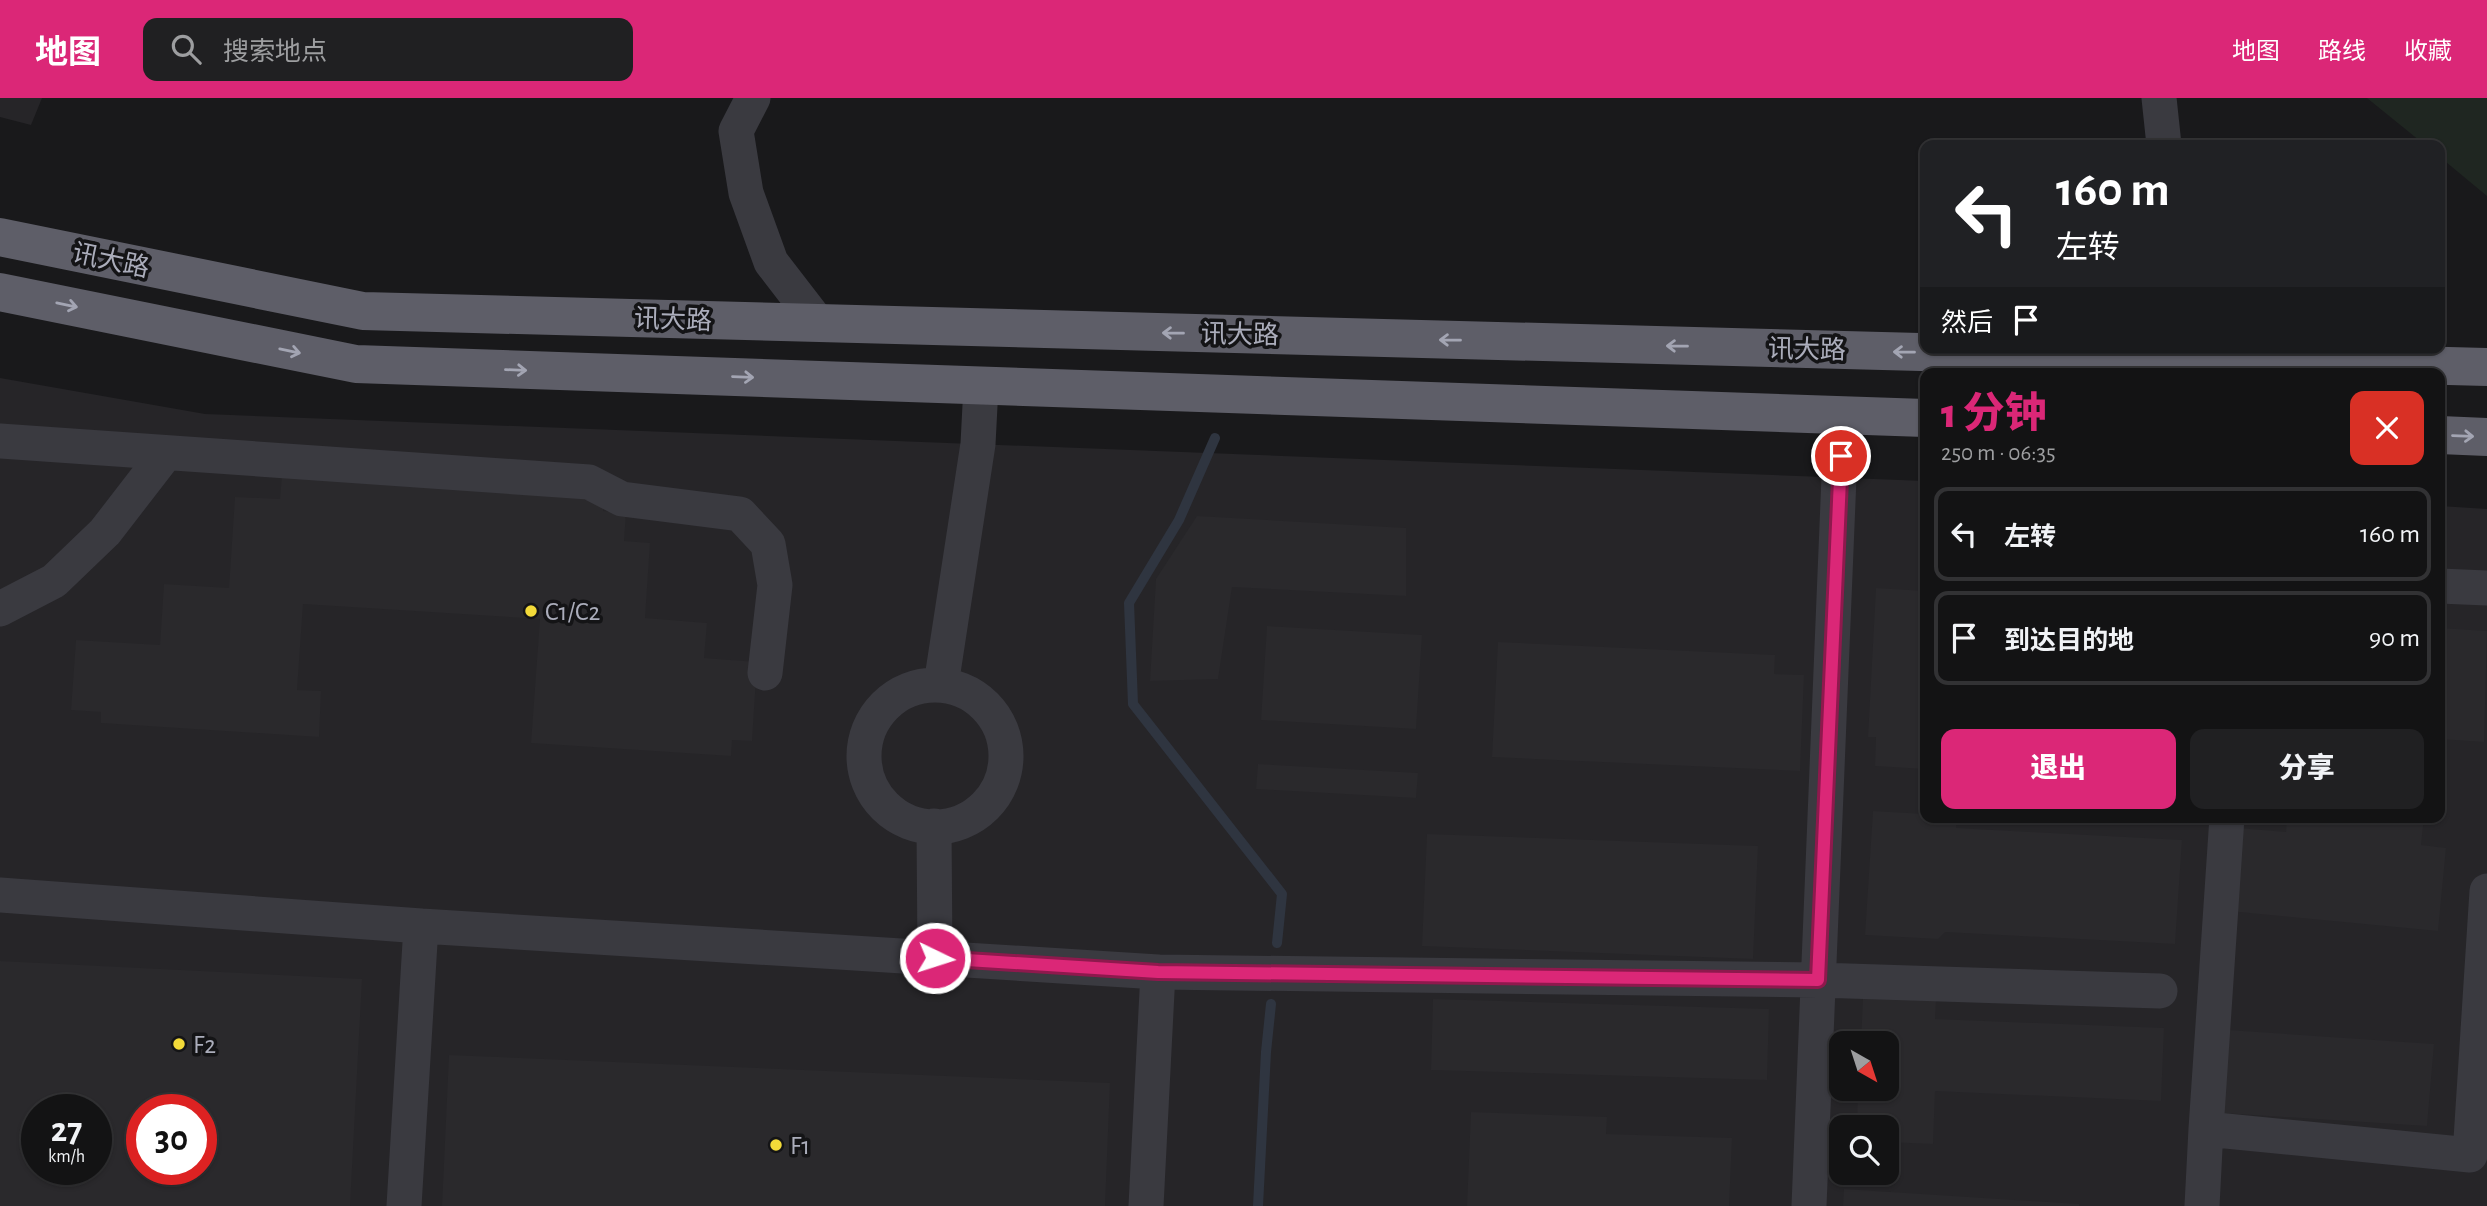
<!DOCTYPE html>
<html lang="zh">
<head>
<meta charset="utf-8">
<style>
	:root { --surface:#131314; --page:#202022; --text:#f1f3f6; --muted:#9d9ea0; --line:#323234; --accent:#db2777 }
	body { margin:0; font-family:"Alegreya Sans","Noto Sans SC",sans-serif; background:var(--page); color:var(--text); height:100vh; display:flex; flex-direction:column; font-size:26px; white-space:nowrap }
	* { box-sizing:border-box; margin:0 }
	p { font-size:23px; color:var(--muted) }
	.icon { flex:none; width:38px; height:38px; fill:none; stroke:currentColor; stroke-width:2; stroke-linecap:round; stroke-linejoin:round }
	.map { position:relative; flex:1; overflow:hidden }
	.panel { position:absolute; left:1920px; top:270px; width:525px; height:455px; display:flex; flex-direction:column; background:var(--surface); border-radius:14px; box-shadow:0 2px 5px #0004,0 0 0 2px var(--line) }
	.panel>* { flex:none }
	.banner { position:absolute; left:1920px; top:42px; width:525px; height:214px; border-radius:14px; box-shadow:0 2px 5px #0004,0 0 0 2px var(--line); background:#202124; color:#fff; overflow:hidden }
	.needle { width:46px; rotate:141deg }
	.controls { position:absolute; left:1829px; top:933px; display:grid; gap:14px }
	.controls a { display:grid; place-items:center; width:70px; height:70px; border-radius:14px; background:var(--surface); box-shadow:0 2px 5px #0004,0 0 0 2px var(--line); font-size:35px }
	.speed { position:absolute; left:21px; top:996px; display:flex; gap:14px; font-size:35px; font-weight:700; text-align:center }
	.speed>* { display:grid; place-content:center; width:91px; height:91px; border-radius:50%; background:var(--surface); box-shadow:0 2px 5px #0004,0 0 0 2px var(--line); line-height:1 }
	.speed small { font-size:18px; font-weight:400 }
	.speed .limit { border:10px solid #d22; background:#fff; color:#111 }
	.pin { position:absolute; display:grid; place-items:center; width:60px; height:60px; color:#fff; margin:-30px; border:4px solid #fff; border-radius:50%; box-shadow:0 2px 7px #0007 }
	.me { position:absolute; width:77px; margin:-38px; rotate:94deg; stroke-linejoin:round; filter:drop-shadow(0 0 5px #0008) }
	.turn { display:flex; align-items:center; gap:24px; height:147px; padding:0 21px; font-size:32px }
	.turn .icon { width:91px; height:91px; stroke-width:2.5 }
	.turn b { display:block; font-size:49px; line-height:60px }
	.then { display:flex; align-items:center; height:66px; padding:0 21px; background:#0003; gap:14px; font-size:26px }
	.round { display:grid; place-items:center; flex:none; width:74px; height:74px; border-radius:14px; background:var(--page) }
	.overview { display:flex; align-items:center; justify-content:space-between; height:119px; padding:0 21px }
	h1 { font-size:42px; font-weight:800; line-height:52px; color:var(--accent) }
	.button { display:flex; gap:14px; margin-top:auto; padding:14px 21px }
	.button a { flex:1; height:80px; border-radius:14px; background:var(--accent); color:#fff; font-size:28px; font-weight:800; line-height:80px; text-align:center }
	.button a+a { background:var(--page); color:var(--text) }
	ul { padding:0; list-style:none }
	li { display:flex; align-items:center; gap:21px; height:94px; margin:0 14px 10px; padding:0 7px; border:4px solid var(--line); border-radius:14px }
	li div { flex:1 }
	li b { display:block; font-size:26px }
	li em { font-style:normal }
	header { display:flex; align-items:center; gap:42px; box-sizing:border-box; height:98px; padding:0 35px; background:var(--accent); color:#fff }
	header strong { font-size:33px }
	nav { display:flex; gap:38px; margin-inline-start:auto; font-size:24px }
	.search { width:490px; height:63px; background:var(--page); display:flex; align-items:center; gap:18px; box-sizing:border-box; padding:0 24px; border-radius:14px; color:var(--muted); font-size:26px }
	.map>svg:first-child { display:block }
</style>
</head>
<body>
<header>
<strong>地图</strong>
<div class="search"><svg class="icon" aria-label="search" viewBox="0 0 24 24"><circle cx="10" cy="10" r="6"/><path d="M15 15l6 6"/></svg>搜索地点</div>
<nav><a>地图</a><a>路线</a><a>收藏</a></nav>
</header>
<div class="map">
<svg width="2487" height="1108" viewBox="0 0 2487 1108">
	<rect width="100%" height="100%" fill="#19191b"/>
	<path fill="#262528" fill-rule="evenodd" d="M0,0H42L31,27L0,19Z
		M0,280L205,316L1925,383V719H2440V408L2487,411V1108H0ZM1841,945H1886V990H1841ZM37,1012H96V1071H37ZM142,1012H201V1071H142ZM1841,1029H1886V1074H1841Z"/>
	<path fill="#1f2621" d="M2367,0H2487V98L2440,59V47H2425Z"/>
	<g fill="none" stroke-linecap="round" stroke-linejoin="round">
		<path stroke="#2f3540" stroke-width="10" d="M1215,340L1179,422L1129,505L1133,606L1282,796L1277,845
			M1258,1108L1266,954L1271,906"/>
	</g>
	<path fill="#2a292c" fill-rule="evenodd" d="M282,377L604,398L603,413L626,415L624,443L650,445L645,520L707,525L704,560L757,564L752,643L732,642L731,658L531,645L540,521L303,506L297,592L321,593L319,639L101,625V614L71,612L76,542L160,547L164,486L229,490L235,399L280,401Z
		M1197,418L1406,430V498L1232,489L1218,581L1150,583L1156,481Z
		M1876,490L1925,493V671L1875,668L1876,639H1868Z
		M1267,528L1422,537L1416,631L1261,622Z
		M2440,530L2487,533L2484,644L2440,641Z
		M1498,544L1775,557L1774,576L1804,577L1800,673L1492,659Z
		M1258,666L1418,675L1416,700L1256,691Z
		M1873,713L1925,716V719H1956V730L2182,742L2175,846L1945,834L1938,841L1865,837Z
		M2287,719H2424L2421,747L2446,750L2438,833L2229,813L2238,730L2286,734Z
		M1427,736L1758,748L1753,861L1422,848Z
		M0,863L362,881L350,1108H0ZM37,1012H96V1071H37ZM142,1012H201V1071H142Z
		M1863,899L1936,902L1935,921L2164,930L2161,1003L1935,993L1933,1046L1886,1044V1029H1857L1858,990H1886V945H1861Z
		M1433,901L1769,911L1767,982L1431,972Z
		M2228,932L2434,946L2427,1028L2222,1015Z
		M449,957L1110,985L1105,1108H442Z
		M1471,1014L1607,1019L1606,1036L1732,1040L1729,1108H1467Z
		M1844,1091L2079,1106V1108H1843Z"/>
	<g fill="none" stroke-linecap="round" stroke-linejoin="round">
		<path stroke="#3a3a40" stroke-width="35" d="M753,0L736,33L746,95L771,164L818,225
			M2159,0L2164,47
			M0,343L589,384L622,401L740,416L768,446L775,487L765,575
			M2440,488L2487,490
			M0,511L54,483L105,434L166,355
			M941,587L978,346L981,288
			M864 658a71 71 0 1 1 142 0a71 71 0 1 1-142 0Z
			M934,728L935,860
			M0,797L421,828L404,1108
			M421,828L1158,874L1146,1108
			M1158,874L1818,882L2160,893
			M2206,1031L2227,719
			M1809,1108L1839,379L1845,317
			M2202,1108L2206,1031L2470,1057L2487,793"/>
		<path stroke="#5e5e68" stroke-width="38" d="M0,139L363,213L2487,269
			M0,194L356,266L1925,320
			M2440,337L2487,339"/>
	</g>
	<defs><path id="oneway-shaft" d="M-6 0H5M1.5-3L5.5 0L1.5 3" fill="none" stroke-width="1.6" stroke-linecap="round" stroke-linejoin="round" transform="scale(1.75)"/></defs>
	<g stroke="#a3a5b3">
		<use href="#oneway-shaft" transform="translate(67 207) rotate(12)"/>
		<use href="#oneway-shaft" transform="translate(1173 235) rotate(-179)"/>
		<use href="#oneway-shaft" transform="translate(1450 242) rotate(-179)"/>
		<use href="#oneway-shaft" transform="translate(1677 248) rotate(-179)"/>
		<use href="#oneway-shaft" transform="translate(290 253) rotate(12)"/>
		<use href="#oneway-shaft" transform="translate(1904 254) rotate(-179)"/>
		<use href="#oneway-shaft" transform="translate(516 272) rotate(2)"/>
		<use href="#oneway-shaft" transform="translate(743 279) rotate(2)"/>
		<use href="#oneway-shaft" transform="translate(2463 338) rotate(2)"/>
	</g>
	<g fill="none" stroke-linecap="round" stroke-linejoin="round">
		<g stroke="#8e194d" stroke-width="18">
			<path id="route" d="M935,860L1158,874L1818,882L1841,358"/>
		</g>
		<use href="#route" stroke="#db2777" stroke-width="12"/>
	</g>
	<g fill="#f3da39" stroke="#141416" stroke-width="2.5">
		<circle cx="531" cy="513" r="7"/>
		<circle cx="179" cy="946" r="7"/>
		<circle cx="776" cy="1047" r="7"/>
	</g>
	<g text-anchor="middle" stroke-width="7" stroke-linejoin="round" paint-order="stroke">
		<g font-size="26" fill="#abadbb" stroke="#141416">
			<text transform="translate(111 162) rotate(12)" y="9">讯大路</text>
			<text transform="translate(673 221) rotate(2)" y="9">讯大路</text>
			<text transform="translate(1240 236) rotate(1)" y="9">讯大路</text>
			<text transform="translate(1807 251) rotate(1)" y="9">讯大路</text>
		</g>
		<g font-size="26" fill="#abadbb" stroke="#141416" text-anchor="start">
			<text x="545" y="522">C1/C2</text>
			<text x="193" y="955">F2</text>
			<text x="790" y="1056">F1</text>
		</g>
	</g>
</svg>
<div class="controls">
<a><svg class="needle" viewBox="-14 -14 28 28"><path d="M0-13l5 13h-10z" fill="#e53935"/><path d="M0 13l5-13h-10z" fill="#9d9ea0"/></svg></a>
<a><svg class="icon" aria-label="search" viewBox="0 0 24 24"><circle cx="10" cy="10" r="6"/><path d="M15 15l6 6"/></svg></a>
</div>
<div class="speed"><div>27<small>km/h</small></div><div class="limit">30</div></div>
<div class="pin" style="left:1841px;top:358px;background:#d93025"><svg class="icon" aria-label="arrive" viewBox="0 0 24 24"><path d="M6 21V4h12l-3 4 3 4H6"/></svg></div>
<svg class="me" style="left:935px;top:860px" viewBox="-20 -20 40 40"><circle r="17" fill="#db2777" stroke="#fff" stroke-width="3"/><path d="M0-11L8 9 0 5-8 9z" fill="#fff"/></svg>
<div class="banner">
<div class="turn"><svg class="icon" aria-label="left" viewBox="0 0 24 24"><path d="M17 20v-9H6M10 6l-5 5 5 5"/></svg><div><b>160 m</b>左转</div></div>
<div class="then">然后<svg class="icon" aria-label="arrive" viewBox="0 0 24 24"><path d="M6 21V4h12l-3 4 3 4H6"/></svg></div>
</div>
<section class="panel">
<div class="overview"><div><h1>1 分钟</h1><p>250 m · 06:35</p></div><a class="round" style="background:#d93025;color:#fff"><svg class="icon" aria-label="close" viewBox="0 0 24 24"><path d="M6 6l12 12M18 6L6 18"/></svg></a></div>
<ul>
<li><svg class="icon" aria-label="left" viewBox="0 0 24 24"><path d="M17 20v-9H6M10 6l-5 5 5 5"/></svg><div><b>左转</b></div><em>160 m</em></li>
<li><svg class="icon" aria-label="arrive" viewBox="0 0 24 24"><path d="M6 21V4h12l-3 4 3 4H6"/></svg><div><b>到达目的地</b></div><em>90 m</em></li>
</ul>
<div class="button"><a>退出</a><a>分享</a></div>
</section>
</div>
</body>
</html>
